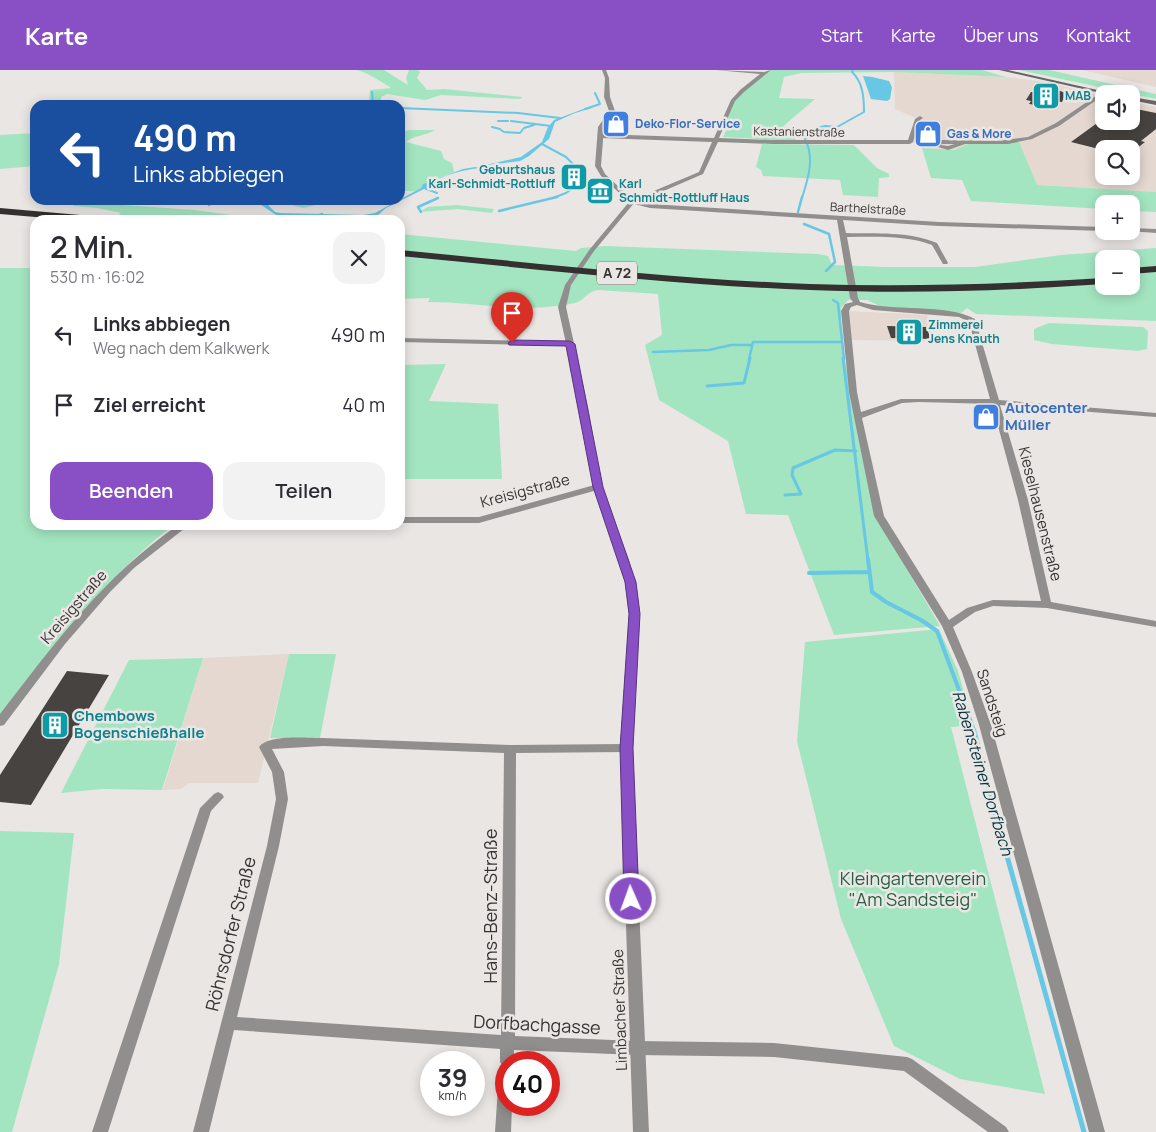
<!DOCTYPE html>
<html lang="de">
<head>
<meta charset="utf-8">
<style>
	:root { --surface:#fff; --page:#f2f2f3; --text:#2b2b33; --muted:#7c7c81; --accent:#894fc5 }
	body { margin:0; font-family:Manrope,sans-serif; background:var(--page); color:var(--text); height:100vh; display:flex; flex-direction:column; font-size:19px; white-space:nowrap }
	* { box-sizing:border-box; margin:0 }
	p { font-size:16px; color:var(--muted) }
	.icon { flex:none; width:28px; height:28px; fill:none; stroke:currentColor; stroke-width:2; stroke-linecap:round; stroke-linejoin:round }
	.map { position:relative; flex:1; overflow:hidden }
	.details { position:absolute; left:30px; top:145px; width:375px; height:315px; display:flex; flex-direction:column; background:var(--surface); border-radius:15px; box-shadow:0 2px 12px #0003 }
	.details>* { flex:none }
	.banner { position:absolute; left:30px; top:30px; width:375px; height:105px; border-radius:15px; box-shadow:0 2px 12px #0003; background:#1a4fa0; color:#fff; overflow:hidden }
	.fabs { position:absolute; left:1095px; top:15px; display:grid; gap:10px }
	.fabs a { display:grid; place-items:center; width:45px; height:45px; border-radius:10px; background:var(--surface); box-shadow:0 2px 12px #0003; font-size:25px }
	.speed { position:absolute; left:420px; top:981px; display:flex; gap:10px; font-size:25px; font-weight:700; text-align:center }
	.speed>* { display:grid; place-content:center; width:65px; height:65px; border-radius:50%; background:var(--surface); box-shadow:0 2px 12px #0003; line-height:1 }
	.speed small { font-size:12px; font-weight:400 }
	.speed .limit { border:8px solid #d22; background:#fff; color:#111 }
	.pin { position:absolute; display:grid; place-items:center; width:42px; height:42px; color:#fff; margin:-51px -21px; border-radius:50% 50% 50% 0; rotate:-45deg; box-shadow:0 0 5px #0007 }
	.pin .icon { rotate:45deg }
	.me { position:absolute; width:55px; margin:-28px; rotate:358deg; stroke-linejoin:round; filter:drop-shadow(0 0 4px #0008) }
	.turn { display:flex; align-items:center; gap:18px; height:105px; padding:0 20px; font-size:22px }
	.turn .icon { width:65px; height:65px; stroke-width:2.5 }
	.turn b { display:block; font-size:35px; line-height:42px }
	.round { display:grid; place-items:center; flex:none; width:52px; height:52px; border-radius:15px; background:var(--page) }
	.overview { display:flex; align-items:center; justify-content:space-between; height:85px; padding:0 20px }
	h1 { font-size:30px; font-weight:600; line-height:38px }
	.primary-button { display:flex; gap:10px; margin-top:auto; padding:10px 20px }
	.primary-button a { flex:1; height:58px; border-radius:15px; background:var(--accent); color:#fff; font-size:20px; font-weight:600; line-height:58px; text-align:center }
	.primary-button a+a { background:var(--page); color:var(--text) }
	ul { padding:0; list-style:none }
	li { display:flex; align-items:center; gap:15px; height:70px; padding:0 20px }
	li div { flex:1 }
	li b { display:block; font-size:19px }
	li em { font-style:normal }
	header { display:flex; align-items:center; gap:30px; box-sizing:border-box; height:70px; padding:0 25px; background:var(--accent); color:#fff }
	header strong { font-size:24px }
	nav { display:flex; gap:28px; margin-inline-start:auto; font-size:18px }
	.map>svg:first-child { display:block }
</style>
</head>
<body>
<header>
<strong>Karte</strong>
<nav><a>Start</a><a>Karte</a><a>Über uns</a><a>Kontakt</a></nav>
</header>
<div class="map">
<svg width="1156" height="1062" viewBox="0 0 1156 1062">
	<rect width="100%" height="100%" fill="#eae6e3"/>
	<path fill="#e4d8d0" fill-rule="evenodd" d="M1082,0H1156V17Z
		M894,2L1005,7L1046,12L1104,26V51H1131V32L1156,37V122L1037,115L993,74L970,73L955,80L922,78L910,71L918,49L895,39ZM1104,79H1131V106H1104Z
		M847,241L927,245L935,271L850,270Z
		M289,584L258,713H189L181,719L163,720L203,588Z"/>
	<path fill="#a3e5c1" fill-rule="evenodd" d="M356,0H384L408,15L406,8L409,0H418L420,2L417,8L427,20L444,19L522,27L520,29L441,25L425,30L387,24L381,27V35H118L361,34L369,30L370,20L391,18C382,12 367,2 356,0Z
		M770,0H982L1006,7L894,2L801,3L784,7L779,28L815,29L780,59L797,58L795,71L723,67L730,52H727L729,36L743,21Z
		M1019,0H1049L1156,24V29Z
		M410,60H435C426,66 414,65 406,72L441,81L444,89L452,93L454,102L423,114C419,124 409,121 400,120V62Z
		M35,63V96L0,99V65Z
		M1019,72L1037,115L1156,122V142L1131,141V134H1104V139L971,131L962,110L931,108L922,78L955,80L970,73Z
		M762,74L854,75L877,98L889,104V107L879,108L878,127L843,125L840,110L763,106L761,100L756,97Z
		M274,130H337L303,138Z
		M78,132L195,140L269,150H113L121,143L97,138L73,136Z
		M457,135L494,139L492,143L458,139L419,142L428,137Z
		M400,164L576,181L581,178L605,176L818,184L828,186L832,195L887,197H975L1061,185L1156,178V251L976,244L967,238L961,243H954L882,237L867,230H848L841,238V272L878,449L940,556L834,565L788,445L746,444L728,371L659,330L645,275L662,265L658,224L598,220C586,222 584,231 575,233C526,244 477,232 428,232L430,228L400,229ZM1104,189H1131V216H1104Z
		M0,198H35V455H117L167,460C101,513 51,582 0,648Z
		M1049,253L1143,257L1148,261L1147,279L1138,281L1052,274L1034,270V259Z
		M400,286H403L402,295L446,294L429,331L498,334L502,409H400Z
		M939,559L958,601L973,655L951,657L1045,1024L960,1009L894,976L841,849L797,671L805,572Z
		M289,584H336L320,668H270Z
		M203,588L162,720L102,719L61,723L129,590Z
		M0,761L74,763L59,894L12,1062H0Z"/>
	<path fill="#67c7e4" d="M863,6L872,7L889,11L892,17L890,29L887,31L871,29Z
		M586,38H592L575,43L555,52L549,69L529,86L520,91L481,96L521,87L542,72L548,57L554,50Z
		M475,97L480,98C467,99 433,107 426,118L386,138L378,145L359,147L276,145L254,130L264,131L275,142L281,143L363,145L375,143L421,118L423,114L463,99Z"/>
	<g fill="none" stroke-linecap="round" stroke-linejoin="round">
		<path stroke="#67c7e4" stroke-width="2" d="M372,22L373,35
			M273,35H338
			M400,38L518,43L560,48
			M585,39L600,34L595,23
			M498,51H508
			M511,51L551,56
			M492,57L500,59
			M501,60L504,62L520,63L524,58L534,55
			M542,74L566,87L584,105V110L566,123L553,128
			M424,118L437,123
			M802,128C808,109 815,88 805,69L812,64L809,60L825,56L837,57L864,42C864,28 863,12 852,2L853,0"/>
		<path stroke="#67c7e4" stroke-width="2.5" d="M209,135L214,130
			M499,141L557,127
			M421,142L418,137L438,128
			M798,142L802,127
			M311,149L322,144
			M804,154L829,164L835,192L826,201
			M833,230L838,233L844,289
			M653,282L709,280L731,275H751
			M749,289L753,272H841"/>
		<path stroke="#67c7e4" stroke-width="3" d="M843,288L868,491
			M707,316L744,313L750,288
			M785,425L801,424L792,405L793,398L835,380L856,381"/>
		<path stroke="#67c7e4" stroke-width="4" d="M868,489L872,522L886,532L921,550L937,561L975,663L995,744
			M809,503L869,502"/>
		<path stroke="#67c7e4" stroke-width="5" d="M995,743L1084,1062"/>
	</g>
	<path fill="#464340" d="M1038,18L1057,20L1066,23L1062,32L1052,31L1049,37L1029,34L1031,31L1026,30L1031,22H1035Z
		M1131,38L1156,43V59L1141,71L1145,72L1136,79L1129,77L1099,79L1071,72L1100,51H1131Z
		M887,256L926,257L931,269L891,268Z
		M67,601L109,605L31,735L0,732V705Z"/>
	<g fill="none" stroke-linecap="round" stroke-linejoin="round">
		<path fill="#918f8e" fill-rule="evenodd" d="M715,0L764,2L771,0L744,22L735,31L719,68L773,70H908L915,49L920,46L923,48L920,50L913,72L910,74H773L718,72L703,104L638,132L650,134L939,152L1104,157V161L939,156L843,150L846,163C877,164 908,161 937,173L948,193L947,194H943L932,175C905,165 875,167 847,167L858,228L860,232C895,242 945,233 975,249L999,330L1156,343V347L1000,335L1028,430L1051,532L1156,551V557L1047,538L993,536L975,542L953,557L972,602L991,655L1105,1062H1089L979,655L962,602L942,556L874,446L849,322L841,241L845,234L853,232L850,228L837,150L650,138L630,133V131L699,102L712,72L600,68L597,66L600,64L714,68L731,30L740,20L760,4ZM857,235L873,240L959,247L969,252L990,329H901L861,342L857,322L849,241L851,237ZM919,332L992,334L1018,430L1041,531L993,530L967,538L949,550L884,446L862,348L902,333Z
			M1103,21L1108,22L1059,56L1032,69L1008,74H965L948,80L932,75L941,70L997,71L1028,67L1056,53ZM942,74H955L948,76L940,75Z
			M1131,158L1156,159V163L1129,161H1131Z
			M400,268L570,272L574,274L570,276L400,272Z
			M598,414L602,417L601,419L479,453H400V447H479Z
			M178,455H189L134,498L110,522L65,574L4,655L0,656V644C55,573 103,507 178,455Z
			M323,668L510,675L626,674L630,675L632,678L630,681L626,682L516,683L515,966L637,971L774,973L907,987L912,989L1006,1057L1009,1062H988L904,1001L774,987L637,985L514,980V992H506V1035H512L511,1062H495L499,1003L503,997L500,992V979L234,960L209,1062H193L267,776L276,729L272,702L259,677C268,664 307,668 323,668ZM323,676L504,683L501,965L237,947L279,776L288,729L284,702L272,679Z
			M218,722L222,724L224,727L211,741L108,1062H92L200,738L214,724Z"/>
		<path fill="#918f8e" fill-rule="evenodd" d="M602,0H606L609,8L610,27L615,41L604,57L601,96L605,104L635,132L594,181L571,215L566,237L588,337L602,417L629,490L635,512L639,544L632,678L649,1062H633L620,678L629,544L625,512L619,490L594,417L580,337L558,237L565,215L590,179L629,132L601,106L595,96L598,57L609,41L604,27L605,8Z"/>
		<path fill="#696564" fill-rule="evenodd" d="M999,0H1008L1115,24H1105Z
			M1131,27L1156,31V35L1131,30Z"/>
		<path fill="#35302f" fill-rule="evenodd" d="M0,138L103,147L108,150H71L0,144Z
			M400,180C536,193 673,209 810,214C908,217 1006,214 1104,208V214C1006,221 908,224 810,220C673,215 536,199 400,186Z
			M1156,196V202L1131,204V198Z"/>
	</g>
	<path fill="#894fc5" stroke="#593380" d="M512,270L570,271L575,274L603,417L636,512L640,544L633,678L639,829L637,833L631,835L626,833L624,829L620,678L629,544L625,512L593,417L566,276L509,275L508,273Z"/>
	<defs>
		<g id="building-square" transform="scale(1.4375)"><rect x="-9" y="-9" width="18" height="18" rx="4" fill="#0f9aa8" stroke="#eae6e3"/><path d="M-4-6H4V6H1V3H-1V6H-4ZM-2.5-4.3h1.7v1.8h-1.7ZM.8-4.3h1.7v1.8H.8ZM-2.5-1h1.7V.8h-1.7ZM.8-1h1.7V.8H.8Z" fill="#fff"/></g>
		<g id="shop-square" transform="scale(1.4375)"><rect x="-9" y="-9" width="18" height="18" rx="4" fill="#3f7fe0" stroke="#eae6e3"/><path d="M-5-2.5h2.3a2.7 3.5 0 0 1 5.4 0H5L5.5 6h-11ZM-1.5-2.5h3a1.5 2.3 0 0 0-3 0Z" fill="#fff"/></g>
		<g id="museum-square" transform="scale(1.4375)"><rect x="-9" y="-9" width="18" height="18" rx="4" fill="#0f9aa8" stroke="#eae6e3"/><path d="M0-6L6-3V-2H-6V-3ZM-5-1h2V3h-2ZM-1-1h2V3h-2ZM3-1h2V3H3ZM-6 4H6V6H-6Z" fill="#fff"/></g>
	</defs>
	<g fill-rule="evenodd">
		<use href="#building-square" x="1046" y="26"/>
		<use href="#shop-square" x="616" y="54"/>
		<use href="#shop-square" x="928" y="64"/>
		<use href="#building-square" x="574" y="107"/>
		<use href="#museum-square" x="600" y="121"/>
		<use href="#building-square" x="909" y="262"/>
		<use href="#shop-square" x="986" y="347"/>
		<use href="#building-square" x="55" y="655"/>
	</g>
	<g text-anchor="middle" stroke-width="5" stroke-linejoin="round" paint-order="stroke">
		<g font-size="12" font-weight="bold" fill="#0d838f" stroke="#eae6e3" text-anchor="start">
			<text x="1065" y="30">MAB</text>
			<text x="555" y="104" text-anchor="end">Geburtshaus<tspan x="555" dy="14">Karl-Schmidt-Rottluff</tspan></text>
			<text x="619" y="118">Karl<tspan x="619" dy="14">Schmidt-Rottluff Haus</tspan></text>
			<text x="928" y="259">Zimmerei<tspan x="928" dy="14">Jens Knauth</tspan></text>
		</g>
		<g font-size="12" font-weight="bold" fill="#366cbe" stroke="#eae6e3" text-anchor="start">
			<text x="635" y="58">Deko-Flor-Service</text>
			<text x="947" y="68">Gas &amp; More</text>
		</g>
		<g font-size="12" fill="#363433" stroke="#eae6e3">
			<text transform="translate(799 62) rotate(1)" y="4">Kastanienstraße</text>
			<text transform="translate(868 139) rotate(3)" y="4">Barthelstraße</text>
		</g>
		<rect fill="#eae6e3" stroke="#6c6968" stroke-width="1" x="597" y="191.5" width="40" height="23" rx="4"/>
		<g font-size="14" font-weight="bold" fill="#363433">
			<text x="617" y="208">A 72</text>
		</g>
		<g font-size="15" font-weight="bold" fill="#366cbe" stroke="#eae6e3" text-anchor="start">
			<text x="1005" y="343">Autocenter<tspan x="1005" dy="17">Müller</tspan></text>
		</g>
		<g font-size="15" fill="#363433" stroke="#eae6e3">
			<text transform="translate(525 421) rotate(-15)" y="5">Kreisigstraße</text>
			<text transform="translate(1040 444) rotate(76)" y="5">Kieselhausenstraße</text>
			<text transform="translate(74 537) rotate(-49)" y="5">Kreisigstraße</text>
			<text transform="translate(992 633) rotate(72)" y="5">Sandsteig</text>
			<text transform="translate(620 940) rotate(-92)" y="5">Limbacher Straße</text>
		</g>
		<g font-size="15" font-weight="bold" fill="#0d838f" stroke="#eae6e3" text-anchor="start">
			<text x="74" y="651">Chembows<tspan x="74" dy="17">Bogenschießhalle</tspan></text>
		</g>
		<g font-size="16" font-style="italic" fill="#053440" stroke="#eae6e3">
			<text transform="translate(983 703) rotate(73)" y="6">Rabensteiner Dorfbach</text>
		</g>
		<g font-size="18" fill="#256044" stroke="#eae6e3">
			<text x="913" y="815">Kleingartenverein<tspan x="913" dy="21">"Am Sandsteig"</tspan></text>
		</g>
		<g font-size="18" fill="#363433" stroke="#eae6e3">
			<text transform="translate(491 836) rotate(-90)" y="6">Hans-Benz-Straße</text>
			<text transform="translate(231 864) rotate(-76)" y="6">Röhrsdorfer Straße</text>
			<text transform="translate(537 955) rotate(3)" y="6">Dorfbachgasse</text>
		</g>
	</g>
</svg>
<div class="fabs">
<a><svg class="icon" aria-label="sound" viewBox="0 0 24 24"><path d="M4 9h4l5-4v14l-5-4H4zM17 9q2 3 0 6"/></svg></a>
<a><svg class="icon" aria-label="search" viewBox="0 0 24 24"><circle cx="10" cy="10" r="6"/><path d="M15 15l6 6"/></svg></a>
<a>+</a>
<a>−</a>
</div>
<div class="speed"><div>39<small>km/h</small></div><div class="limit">40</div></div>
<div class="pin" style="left:512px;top:273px;background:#d93025"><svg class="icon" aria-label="arrive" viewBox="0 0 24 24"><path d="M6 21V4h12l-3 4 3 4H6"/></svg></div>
<svg class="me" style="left:631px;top:829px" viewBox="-20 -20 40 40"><circle r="17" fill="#894fc5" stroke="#fff" stroke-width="3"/><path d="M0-11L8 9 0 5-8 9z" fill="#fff"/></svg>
<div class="banner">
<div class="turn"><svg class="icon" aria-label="left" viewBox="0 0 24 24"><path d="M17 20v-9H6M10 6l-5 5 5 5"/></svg><div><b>490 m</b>Links abbiegen</div></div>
</div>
<section class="details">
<div class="overview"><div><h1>2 Min.</h1><p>530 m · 16:02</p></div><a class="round"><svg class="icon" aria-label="close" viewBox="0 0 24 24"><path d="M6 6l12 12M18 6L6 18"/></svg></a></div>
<ul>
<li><svg class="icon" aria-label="left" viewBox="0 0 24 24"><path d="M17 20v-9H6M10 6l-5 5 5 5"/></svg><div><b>Links abbiegen</b><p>Weg nach dem Kalkwerk</p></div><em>490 m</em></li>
<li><svg class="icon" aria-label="arrive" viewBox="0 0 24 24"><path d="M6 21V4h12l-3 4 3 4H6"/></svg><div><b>Ziel erreicht</b></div><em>40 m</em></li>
</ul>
<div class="primary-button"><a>Beenden</a><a>Teilen</a></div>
</section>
</div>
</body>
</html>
